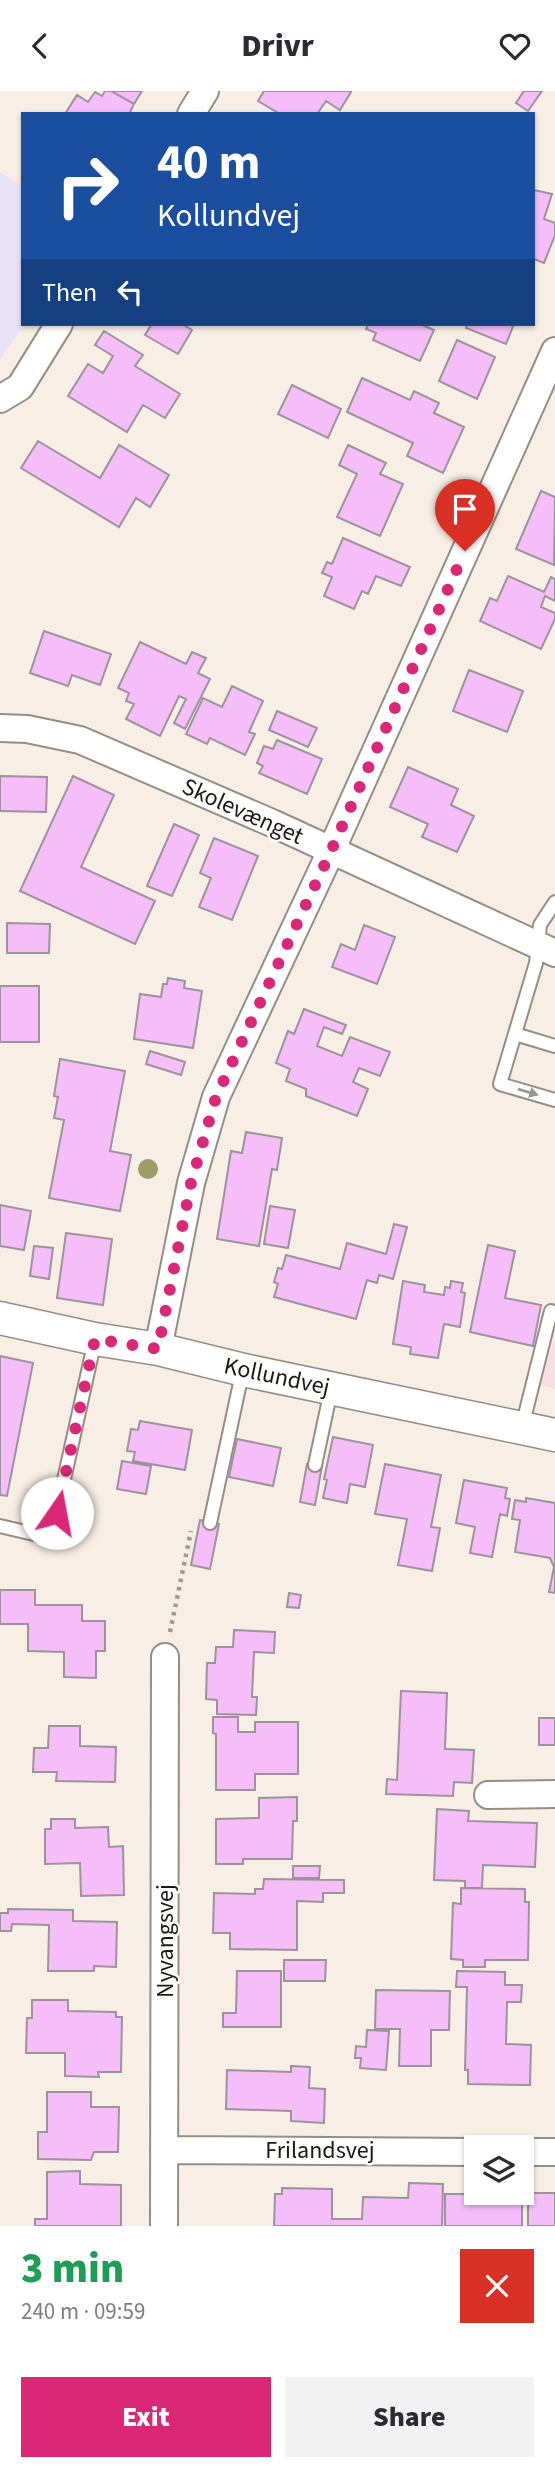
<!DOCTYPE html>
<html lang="en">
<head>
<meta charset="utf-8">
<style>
	:root { --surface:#fff; --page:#f2f2f3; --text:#2b2b33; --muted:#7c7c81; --accent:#db2777 }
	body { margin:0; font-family:"Source Sans 3",sans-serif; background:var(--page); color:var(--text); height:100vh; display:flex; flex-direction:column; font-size:26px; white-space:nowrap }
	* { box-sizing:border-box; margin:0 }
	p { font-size:23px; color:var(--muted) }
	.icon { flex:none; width:38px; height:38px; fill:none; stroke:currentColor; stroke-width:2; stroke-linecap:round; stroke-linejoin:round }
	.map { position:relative; height:2135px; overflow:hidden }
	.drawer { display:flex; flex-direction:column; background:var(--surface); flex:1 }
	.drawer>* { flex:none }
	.top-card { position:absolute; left:21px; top:21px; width:514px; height:214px; border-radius:0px; box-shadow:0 2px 5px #0004; background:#1a4fa0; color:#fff; overflow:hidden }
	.tools { position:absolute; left:464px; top:2044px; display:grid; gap:14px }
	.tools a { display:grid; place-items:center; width:70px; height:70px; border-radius:0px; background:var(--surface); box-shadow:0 2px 5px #0004; font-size:35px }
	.pin { position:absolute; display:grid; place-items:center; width:60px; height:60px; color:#fff; margin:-72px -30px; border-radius:50% 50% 50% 0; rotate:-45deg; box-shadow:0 0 7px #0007 }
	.pin .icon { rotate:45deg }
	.me { position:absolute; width:77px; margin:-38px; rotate:12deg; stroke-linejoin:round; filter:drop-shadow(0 0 5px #0008) }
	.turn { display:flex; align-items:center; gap:24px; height:147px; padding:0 21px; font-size:32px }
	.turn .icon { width:91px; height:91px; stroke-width:2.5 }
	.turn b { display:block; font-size:49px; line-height:60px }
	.then { display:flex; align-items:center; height:66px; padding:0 21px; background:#0003; gap:14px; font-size:26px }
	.round { display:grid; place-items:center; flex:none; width:74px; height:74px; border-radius:0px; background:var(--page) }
	.summary { display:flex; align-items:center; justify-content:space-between; height:119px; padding:0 21px }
	h1 { font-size:42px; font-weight:800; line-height:52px; color:#1e9e55 }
	.action { display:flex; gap:14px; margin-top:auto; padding:14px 21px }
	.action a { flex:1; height:80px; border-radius:0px; background:var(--accent); color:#fff; font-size:28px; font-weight:800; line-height:80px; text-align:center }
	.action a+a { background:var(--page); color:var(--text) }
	header { display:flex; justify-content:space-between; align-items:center; height:91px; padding:0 21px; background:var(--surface); font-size:32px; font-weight:800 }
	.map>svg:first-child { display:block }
</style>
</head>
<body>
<header><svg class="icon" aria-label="back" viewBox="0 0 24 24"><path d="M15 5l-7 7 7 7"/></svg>Drivr<svg class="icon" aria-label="heart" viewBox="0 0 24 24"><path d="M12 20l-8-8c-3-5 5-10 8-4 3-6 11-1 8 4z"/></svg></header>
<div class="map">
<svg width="555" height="2135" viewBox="0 0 555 2135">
	<rect width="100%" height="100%" fill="#f7efe5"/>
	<path fill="#e8e3f9" d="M0,81L23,96V233H25L0,268Z"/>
	<path fill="#f9dfe3" d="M555,1244V1298L540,1294Z"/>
	<path fill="#f6bef9" stroke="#9c939c" stroke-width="2" d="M105,0H111L134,13L130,21L134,23H65L77,4L88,11L95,1L102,5Z
		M111,0H142L134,13Z
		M264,0H350L351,1L340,19L326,10L317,23H280L258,10Z
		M524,0H542L528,20L516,12Z
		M534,99L552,103L544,128L555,132V144L544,172L534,168Z
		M148,233H182L192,239L178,263L145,244L151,234Z
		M368,233H420L434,239L420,270L373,249L376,242L366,238Z
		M467,233H514L506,253L466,237Z
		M104,240L143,264L135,275L180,303L165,327L143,314L127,341L68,305L88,273L103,282L113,265L95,254Z
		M457,249L495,266L477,308L439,290Z
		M362,287L410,309L414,300L439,312L434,322L464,336L443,382L407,365L413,352L347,321Z
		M292,294L341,318L328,347L278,323Z
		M38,350L100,387L119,354L169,384L150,416L136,407L119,436L21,377Z
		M348,354L386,372L380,383L403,393L380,445L337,426L357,383L339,374Z
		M541,400L555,406L554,474L516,458Z
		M343,447L410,476L401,495L376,485L368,503L362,500L354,518L324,505L332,486L322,482L327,471L332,473Z
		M508,485L544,501L551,486L555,488V510L545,505L541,516L555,522V528L541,558L480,530L490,507L497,510Z
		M44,540L111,563L100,594L72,584L68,595L30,582Z
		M140,551L186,573L192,561L206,567L198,582L210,588L185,638L174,632L186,608L179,605L160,645L126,628L134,613L126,610L129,602L118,597Z
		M469,579L523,600L507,641L453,620Z
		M232,595L263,610L249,641L255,643L245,664L210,647L207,653L186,643L203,607L222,616Z
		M277,620L317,637L308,656L269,639Z
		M277,649L322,668L307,703L259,682L263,675L257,672L264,655L273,658Z
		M408,676L458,698L451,714L474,725L457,761L422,746L428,733L390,716Z
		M0,685L47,686L46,721L0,720Z
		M73,685L114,704L81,776L155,810L135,853L20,800Z
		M174,733L199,744L172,805L147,795Z
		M214,747L258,765L232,829L199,816L211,787L200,782Z
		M7,832L50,833L49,862H7Z
		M364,834L395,846L377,893L332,876L341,853L355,859Z
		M168,887L185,890L184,897L202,900L193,957L134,948L140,903L161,906L163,893H167Z
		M0,895H39V951H0Z
		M304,918L346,934L342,943L324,936L317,955L342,965L350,946L390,961L380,985L359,977L353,991L368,998L357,1025L306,1005V998L286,990L290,978L276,972L288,940L294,943Z
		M150,960L185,971L181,984L146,973Z
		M60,968L125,980L110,1060L131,1064L120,1120L49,1107L64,1029L54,1027L58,1006L54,1005Z
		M246,1041L282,1047L277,1079L272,1078L259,1155L217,1148L231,1060L242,1062Z
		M0,1114L31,1120L24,1159L0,1155Z
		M270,1115L295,1119L288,1157L264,1153Z
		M394,1133L407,1136L393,1188L379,1184L377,1192L367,1189L356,1228L274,1206L278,1193L274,1191L278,1177L282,1178L286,1164L340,1178L347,1152L386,1163Z
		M66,1142L112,1148L103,1214L57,1207Z
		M488,1154L515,1160L505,1207L541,1214L533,1255L470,1241Z
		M34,1155L53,1157L49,1188L30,1185Z
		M403,1190L425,1194L424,1201L444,1204L445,1196L450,1197L451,1190L463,1192L461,1201L465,1202L460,1236L444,1233L438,1267L410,1263L411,1256L393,1253Z
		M0,1265L33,1272L7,1405L0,1404Z
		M140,1330L192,1339L185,1379L133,1370L135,1361L127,1360L131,1338L138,1339Z
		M333,1346L373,1354L365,1396L350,1393L347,1412L323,1407L327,1389L324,1388Z
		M237,1348L281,1357L273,1395L229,1386Z
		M122,1370L151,1375L146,1403L117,1398Z
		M307,1373L322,1375L315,1414L300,1411Z
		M385,1373L441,1384L431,1436L440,1437L432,1480L398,1474L407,1428L375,1423Z
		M464,1389L507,1397L505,1407L510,1408L507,1425L500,1423L492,1466L470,1462L475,1436L456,1432Z
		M526,1407L555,1412V1502L549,1501L554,1476L550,1467L515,1461L520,1429L512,1428L515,1409L526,1411Z
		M200,1429L219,1433L210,1478L191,1474Z
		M0,1499H35V1514H82V1530H105V1560H96V1587L64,1586V1561L28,1560V1533H0Z
		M289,1502L301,1504L299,1517L287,1516Z
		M234,1539L275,1541L274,1562L254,1561L252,1606H257L256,1624L217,1623V1609L206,1608L207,1572H215L216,1556H233Z
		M401,1600L447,1602L445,1658L474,1659L472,1692L454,1691L453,1705L386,1703L387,1688L397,1689Z
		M213,1626H238V1641H255V1631H298V1683H255V1699H216V1643L213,1642Z
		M539,1627H555V1654H539Z
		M49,1635H80V1655L116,1656L115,1691L56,1690L57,1681H33L34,1657H48Z
		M297,1706V1730H293L292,1768H243V1773H216V1728L259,1727V1707Z
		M437,1718L469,1720L468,1730L537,1732L535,1776L483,1774L482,1797H465V1790L434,1789Z
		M51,1728H75V1737L108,1736L109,1756L123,1755L124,1804L81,1805L80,1772L45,1773V1738H51Z
		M293,1775H320L319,1787H293Z
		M264,1788L344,1789V1802H323V1811L297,1810V1859L230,1858V1842H213L214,1802L255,1803V1798H263Z
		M461,1797L525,1798V1811H529L528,1869H485V1876H463V1869L451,1868L453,1812L461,1813Z
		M8,1818L73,1819V1830L117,1831L116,1876L94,1875V1880H48L49,1834L12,1833L11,1840H0V1822H8Z
		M284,1869H326L325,1890H284Z
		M237,1880H281V1936H223V1922H236Z
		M457,1880L505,1881V1894H522L521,1911H507L506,1953L531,1954L530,1994L468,1993V1979H465L467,1896H456Z
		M376,1899L450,1900L449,1939H431V1975H399L400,1938H375Z
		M32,1909H68V1920L116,1921V1926H122L121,1981H98L99,1986L65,1985V1962H26L27,1927H32Z
		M367,1939L389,1940L386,1979L360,1977L361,1967H355L356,1955L366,1956Z
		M291,1975L310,1976L309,1997L325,1998L324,2032L291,2030V2020L226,2018L227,1979L291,1981Z
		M47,2001H91V2016H119L118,2061H94L91,2069L38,2068V2041H47Z
		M80,2080V2093L121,2094V2135H35V2128H47V2081Z
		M409,2092L443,2093L442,2135H274L275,2103H282V2097L332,2098V2128H362L363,2106L408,2107Z
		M528,2102H555V2135H528Z
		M445,2103H522V2135H445Z"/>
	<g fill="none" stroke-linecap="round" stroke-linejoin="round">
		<g stroke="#968e85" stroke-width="16">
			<path id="service" d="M555,811L540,834L536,872L500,993L555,1009
				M515,943L555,955
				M522,1336L551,1220
				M315,1374L331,1299
				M210,1432L243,1278
				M0,1435L51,1447L95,1249"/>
		</g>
		<g stroke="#968e85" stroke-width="30">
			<path id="minor" d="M191,23L205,0
				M0,308L20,296L59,233
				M0,637L27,638L80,649L272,732L555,862
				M158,1258L191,1092L216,1006L331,760L555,260
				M488,1704L555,1703
				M164,2059L476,2061
				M522,2061H555
				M164,2135L165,1566"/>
		</g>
		<g stroke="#968e85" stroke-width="35">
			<path id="tertiary" d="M0,1227L95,1248L158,1258L248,1280L555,1344"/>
		</g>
		<path stroke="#9f9992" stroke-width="4.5" stroke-dasharray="3.5 5" stroke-linecap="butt" d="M170,1541L191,1440"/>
		<use href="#service" stroke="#fff" stroke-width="12"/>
		<use href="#minor" stroke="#fff" stroke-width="26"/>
		<use href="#tertiary" stroke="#fff" stroke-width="32"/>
	</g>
	<circle fill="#9d9e67" cx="148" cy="1078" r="10"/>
	<defs><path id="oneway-solid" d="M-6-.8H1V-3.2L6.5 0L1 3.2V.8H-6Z" transform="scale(1.75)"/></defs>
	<use fill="#989796" href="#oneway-solid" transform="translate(528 1001) rotate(16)"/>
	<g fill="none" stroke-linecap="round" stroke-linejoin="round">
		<path stroke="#db2777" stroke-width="12" stroke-dasharray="0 21.6" d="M57,1422L95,1248L158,1258L191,1092L216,1006L331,760L465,460"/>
	</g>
	<g text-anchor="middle" stroke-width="5" stroke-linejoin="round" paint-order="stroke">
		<g font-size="24" fill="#1b1815" stroke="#fffdfb">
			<text transform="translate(243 720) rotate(24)" y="8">Skolevænget</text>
			<text transform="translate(277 1285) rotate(12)" y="8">Kollundvej</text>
			<text transform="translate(165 1850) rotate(-90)" y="8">Nyvangsvej</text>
			<text x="320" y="2067">Frilandsvej</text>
		</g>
	</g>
</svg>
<div class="tools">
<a><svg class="icon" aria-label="layers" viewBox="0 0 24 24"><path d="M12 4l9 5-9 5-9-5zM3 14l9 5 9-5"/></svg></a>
</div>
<div class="pin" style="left:465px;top:460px;background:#d93025"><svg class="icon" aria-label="arrive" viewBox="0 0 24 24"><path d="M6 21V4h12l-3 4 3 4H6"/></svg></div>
<svg class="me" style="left:57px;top:1422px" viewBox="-20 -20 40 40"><circle r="19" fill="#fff"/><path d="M0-13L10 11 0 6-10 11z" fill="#db2777"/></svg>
<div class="top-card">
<div class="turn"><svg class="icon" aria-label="right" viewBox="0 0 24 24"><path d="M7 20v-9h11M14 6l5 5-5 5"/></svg><div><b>40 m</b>Kollundvej</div></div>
<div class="then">Then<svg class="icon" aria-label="left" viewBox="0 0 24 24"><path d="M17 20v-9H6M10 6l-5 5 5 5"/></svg></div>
</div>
</div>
<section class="drawer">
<div class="summary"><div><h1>3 min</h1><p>240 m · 09:59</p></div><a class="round" style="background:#d93025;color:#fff"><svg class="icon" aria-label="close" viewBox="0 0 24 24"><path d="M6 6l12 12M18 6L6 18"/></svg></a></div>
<div class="action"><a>Exit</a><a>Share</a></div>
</section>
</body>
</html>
